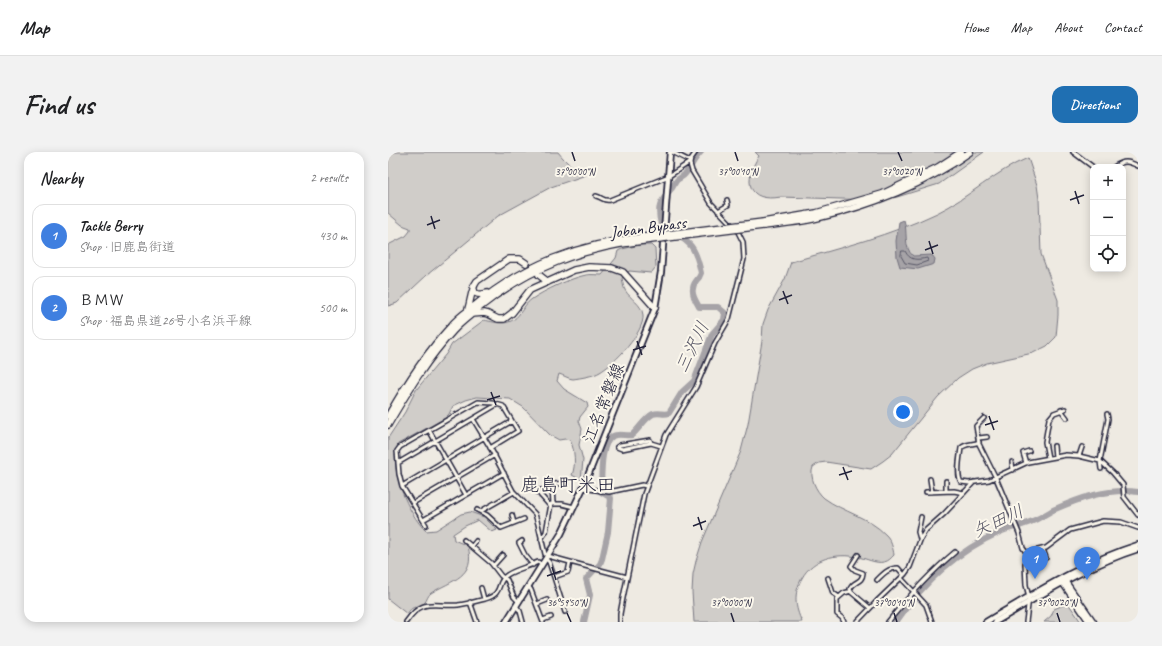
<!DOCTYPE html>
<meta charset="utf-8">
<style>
:root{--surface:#fff;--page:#f2f2f2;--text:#202124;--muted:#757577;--line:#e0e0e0;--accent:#1f6fb2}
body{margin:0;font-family:Caveat,"Klee One",sans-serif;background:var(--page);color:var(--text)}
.controls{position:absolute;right:12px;top:12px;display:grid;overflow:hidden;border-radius:8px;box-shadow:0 2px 10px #0003}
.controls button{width:36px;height:36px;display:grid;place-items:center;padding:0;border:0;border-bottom:1px solid var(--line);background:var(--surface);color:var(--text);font:20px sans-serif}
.you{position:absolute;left:515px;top:260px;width:14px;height:14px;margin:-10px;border:3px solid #fff;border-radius:50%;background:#1a73e8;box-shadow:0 0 0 6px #1a73e833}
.badge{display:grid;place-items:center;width:26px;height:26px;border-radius:50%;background:var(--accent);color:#fff;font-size:13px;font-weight:700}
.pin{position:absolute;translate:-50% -33px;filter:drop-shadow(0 1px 2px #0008)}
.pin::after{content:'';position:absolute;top:21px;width:14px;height:12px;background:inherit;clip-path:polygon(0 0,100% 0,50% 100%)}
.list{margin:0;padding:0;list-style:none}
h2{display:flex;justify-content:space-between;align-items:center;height:52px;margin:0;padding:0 16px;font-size:17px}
h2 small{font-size:13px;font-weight:400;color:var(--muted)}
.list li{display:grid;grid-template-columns:26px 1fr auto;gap:12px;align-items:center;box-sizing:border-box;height:64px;margin:0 8px 8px;padding:0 8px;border:1px solid var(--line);border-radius:12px}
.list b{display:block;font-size:15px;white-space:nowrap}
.list p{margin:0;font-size:13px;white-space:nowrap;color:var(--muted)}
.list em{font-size:13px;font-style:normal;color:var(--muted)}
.icon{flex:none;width:22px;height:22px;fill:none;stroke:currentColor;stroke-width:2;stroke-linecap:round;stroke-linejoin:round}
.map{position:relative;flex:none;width:750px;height:470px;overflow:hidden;border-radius:12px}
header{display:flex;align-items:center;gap:24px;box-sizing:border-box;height:56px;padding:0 20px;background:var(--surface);border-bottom:1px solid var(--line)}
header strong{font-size:19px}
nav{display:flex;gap:22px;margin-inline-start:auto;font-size:14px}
.intro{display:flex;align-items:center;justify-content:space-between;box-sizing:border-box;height:96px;padding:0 24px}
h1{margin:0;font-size:28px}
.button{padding:10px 18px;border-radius:12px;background:var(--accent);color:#fff;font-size:14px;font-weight:700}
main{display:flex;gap:24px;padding:0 24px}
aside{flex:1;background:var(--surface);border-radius:12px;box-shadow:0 2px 10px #0003}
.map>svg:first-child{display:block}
</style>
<header>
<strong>Map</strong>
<nav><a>Home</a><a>Map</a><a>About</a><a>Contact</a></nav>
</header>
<div class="intro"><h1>Find us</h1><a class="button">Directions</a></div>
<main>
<aside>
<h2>Nearby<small>2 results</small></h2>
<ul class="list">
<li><span class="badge" style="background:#3f7fe0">1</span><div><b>Tackle Berry</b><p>Shop · 旧鹿島街道</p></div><em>430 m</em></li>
<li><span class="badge" style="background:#3f7fe0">2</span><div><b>ＢＭＷ</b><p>Shop · 福島県道26号小名浜平線</p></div><em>500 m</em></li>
</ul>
</aside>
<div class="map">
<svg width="750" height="470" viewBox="0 0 750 470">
<rect width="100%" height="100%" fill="#eeeae2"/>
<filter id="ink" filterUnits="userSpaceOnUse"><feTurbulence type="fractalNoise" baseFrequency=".025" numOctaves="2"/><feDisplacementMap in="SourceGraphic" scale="8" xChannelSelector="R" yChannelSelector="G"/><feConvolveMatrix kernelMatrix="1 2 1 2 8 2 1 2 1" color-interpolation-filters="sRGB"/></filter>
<g filter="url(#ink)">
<path fill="#d0cdc9" stroke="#797882" d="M0,0H170C174,5 179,11 184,14C190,17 195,16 198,23L163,35L110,64L39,123L9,151L0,154V93L18,84L22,79V76L14,73L0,61Z
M367,0H596L551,32L509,45L483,48L393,45C359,51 355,28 371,4Z
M640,6L649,33L651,47L653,102L670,148V163L668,185L659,194L645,201L599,211L584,217L570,226L550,245L504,302L495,309L483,317L438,310L431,311L425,315C421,325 428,339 436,346C455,360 481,365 498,383C503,388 505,396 506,403C503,406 501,409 496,410C487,412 478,406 469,405C448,401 425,406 414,426C405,442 407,455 414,470H306L304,440L305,422L308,409L314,390L353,299L360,272L374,189L375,172L380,158L397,127L403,110C452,96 503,83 549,61C582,45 607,19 640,6Z
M252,93H263L267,97L268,115L263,121L241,119L234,126C235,130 235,135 237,138C242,147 254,152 255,163C257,180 226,212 212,220C206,224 192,226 185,227C181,227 175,223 171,222L169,229L176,237L199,251L200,255L192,265L191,269L194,277L191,293L195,308L193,328L184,323C188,313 187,298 182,288L177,287L171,288L162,283L135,255L122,247L89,245L78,248L65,254L61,262L57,266L10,292C0,316 20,362 38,379L48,378L73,362L82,360L96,365L109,378L104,380L90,368L77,374L65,382L66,388L80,394C88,425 64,428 43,441C39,444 39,450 34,453C26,456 24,454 19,462L0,447V286L17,260L28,238L58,202L64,192L96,168C110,171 122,175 132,161C136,156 138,151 144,147C157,138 183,126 198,123C203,122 209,123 214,123L228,106L230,99L234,97Z
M680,451L693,470H656L663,464L666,457Z"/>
<path fill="#a6a3a7" stroke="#716f7c" d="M516,68C520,79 515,95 525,104L544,103L547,107L546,112L530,117L512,115L509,105L508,89L511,70Z"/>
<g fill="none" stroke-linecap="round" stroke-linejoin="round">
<path stroke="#575666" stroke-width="1" d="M514,99H517C522,109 529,108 539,106L540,109L529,113L517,111L513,104Z"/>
<path stroke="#a6a3a7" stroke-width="6" d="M196,470L202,443L198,427L212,412L214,407L220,380L223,346L213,340C214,326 211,292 225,284C230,281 238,284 244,283C251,277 257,266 265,262C271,260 276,263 281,261L294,240L306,229L324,182L336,168L337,161L330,155H311L310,153C305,145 302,137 308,129C311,126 312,125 313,121C306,87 298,90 273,72C268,54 273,49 284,36C286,33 287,30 289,28C291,26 295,25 297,22C303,15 306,7 313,0
M508,470C534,432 569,399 612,380C624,375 638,373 649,367C655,364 660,361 665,358C692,346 720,336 750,340"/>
<defs>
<path id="street" d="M284,0L302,9
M308,0L303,7L302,12L304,19L323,51L345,74
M685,0L705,15
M726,15C736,8 740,9 750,14
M208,44C214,45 216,50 222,48L281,24L302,10
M330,59L340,53L339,48
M673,258L679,266
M596,266L588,274L591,292L608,326L631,381L635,396L640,403
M85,267L103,297L125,339L147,362L150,372L157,402L160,404L182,410L239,425
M41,278L78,343
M591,286L599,285
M591,290C585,293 578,291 573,296C572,304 568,323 573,330L581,331L601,328L640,310L678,303L691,304L712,309L725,321L735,333L736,345L750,363
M263,291L262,288L232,293L229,295L234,297L263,291L273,294
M666,294L667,305
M691,304L694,295
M660,306L657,290L661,267L666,261L677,257
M624,310L625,318
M10,311L110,252
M638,311L635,301L641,299
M713,317L712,309L720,267L719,262
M542,327L544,340
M558,329V339
M14,334L124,269
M195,336L221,340L254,333L258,334
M148,338L162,354
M538,340L566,339L576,341
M153,344V338
M25,351L107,303
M165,352L164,334L167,332L178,331
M89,358L99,363L113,376L136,367
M93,359L126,340
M124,363L126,371
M35,368L116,321
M38,373L14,334L11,322L9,299L12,295L90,250L105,251L115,254L130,279L102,296
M153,387L158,380L163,352H174L186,355
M532,387L530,380L533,365
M76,388L103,411L113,424L119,428L126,445L131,450
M134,389L131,391L137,403L145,413
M84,394L88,389
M655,397L658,406
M470,403L463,414L467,418L475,421C474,432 466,428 462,437L463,440L482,456
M158,407L161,410L166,425
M106,413L115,403
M440,426L445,441L451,445
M513,426L538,453L544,470
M489,428C495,422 500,416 510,416L516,423
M141,435L143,438L155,470
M93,436L96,447
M82,450L89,470
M149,452L159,448
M128,454L132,459L135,470
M177,460L166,425L180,420L182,410
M155,468L163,465
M18,470C35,445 45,455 70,453C79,452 89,449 97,447C117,441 107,431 119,423C128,417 140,415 150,410L154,413
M232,470V462L235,446L256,342L278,283L308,235L327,191L341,167L356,107L355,90L349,78
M456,470L454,466L449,462V447L456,441L463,439
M469,470L489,449L517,422L522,415L533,386L538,378L556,362L586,330
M500,470C521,444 542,421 567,400
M638,470L641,445L638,433L637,412L640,403L646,399L658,396L682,378L715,369L733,370L750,376"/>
<path id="secondary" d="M676,427L706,470
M673,429L701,470"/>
<path id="primary" d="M118,470L173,382L195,336L267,156L273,120L282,0
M598,470C647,441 696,410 750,393
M607,470C653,443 699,413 750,397"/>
<path id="highway" d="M375,70L428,61L494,42L550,15L573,0
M375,74C393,72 412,70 429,66C482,54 538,32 582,0
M151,123L160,130
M85,134L87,141C91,143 94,143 99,141
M80,157C83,148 83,137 89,129L121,107H132L138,111
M84,162L96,161L100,162L110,167H116L124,161L142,138L186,118L201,115L224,116L235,120L267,156
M0,264C18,232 38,201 63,174C69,166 78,160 86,154C136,112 191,92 255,85
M0,273C20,239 39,207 66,178C73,170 83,163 91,156C141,116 193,96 255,89"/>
</defs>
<use href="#street" stroke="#22223b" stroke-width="6"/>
<use href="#secondary" stroke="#22223b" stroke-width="7"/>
<use href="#primary" stroke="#22223b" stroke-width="8"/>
<use href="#highway" stroke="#22223b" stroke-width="8"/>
<use href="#street" stroke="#fbf7ec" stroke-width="3"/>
<use href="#secondary" stroke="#fbf7ec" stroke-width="4"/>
<use href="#primary" stroke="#fbf7ec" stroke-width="4.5"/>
<use href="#highway" stroke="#fbf7ec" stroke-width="5.5"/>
<defs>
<path id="highway-bridge" d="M255,85L375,70
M255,89L375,74"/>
</defs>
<use href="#highway-bridge" stroke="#22223b" stroke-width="8" stroke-linecap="butt"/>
<use href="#highway-bridge" stroke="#fbf7ec" stroke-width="5.5"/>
</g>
</g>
<path fill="none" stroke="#22223b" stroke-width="1.5" d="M184,0L187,9M347,0L350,9M510,0L514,9M687,39L691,52M682,48L696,43M43,64L47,77M39,73L52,68M541,89L545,102M537,98L550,93M395,139L400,152M391,148L404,143M249,189L254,203M245,198L258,194M103,240L108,253M99,248L112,244M601,264L606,278M597,273L610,269M455,315L460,328M451,323L464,319M310,365L314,378M305,374L318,369M164,415L168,428M159,424L173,419M179,461L183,470M343,461L346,470M506,461L509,470M669,461L672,470"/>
<g text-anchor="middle" stroke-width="4" stroke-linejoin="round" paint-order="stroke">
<g font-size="17" fill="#22223b" stroke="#fbf7ec">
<text transform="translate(260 75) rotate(-8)" y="6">Joban Bypass</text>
<text transform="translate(215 251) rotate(-68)" y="6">江名常磐線</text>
</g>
<g font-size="18" font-style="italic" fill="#575666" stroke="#fbf7ec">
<text transform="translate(304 195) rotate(-64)" y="6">三沢川</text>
<text transform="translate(610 369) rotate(-25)" y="6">矢田川</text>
</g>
<g font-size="19" fill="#22223b" stroke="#fbf7ec">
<text x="180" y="339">鹿島町米田</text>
</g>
</g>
<g font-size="10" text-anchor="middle" fill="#22223b" stroke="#fbf7ec" stroke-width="4" stroke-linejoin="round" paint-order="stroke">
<text x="187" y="23">37°00'00"N</text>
<text x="350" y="23">37°00'10"N</text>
<text x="514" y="23">37°00'20"N</text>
<text x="179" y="454">36°59'50"N</text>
<text x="343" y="454">37°00'00"N</text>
<text x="506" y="454">37°00'10"N</text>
<text x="669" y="454">37°00'20"N</text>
</g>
</svg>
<div class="controls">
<button>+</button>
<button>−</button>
<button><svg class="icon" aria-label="locate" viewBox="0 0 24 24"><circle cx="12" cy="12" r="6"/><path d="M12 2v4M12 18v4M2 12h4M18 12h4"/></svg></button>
</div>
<div class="you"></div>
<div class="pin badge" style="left:647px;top:427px;background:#3f7fe0">1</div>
<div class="pin badge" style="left:699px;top:428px;background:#3f7fe0">2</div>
</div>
</main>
